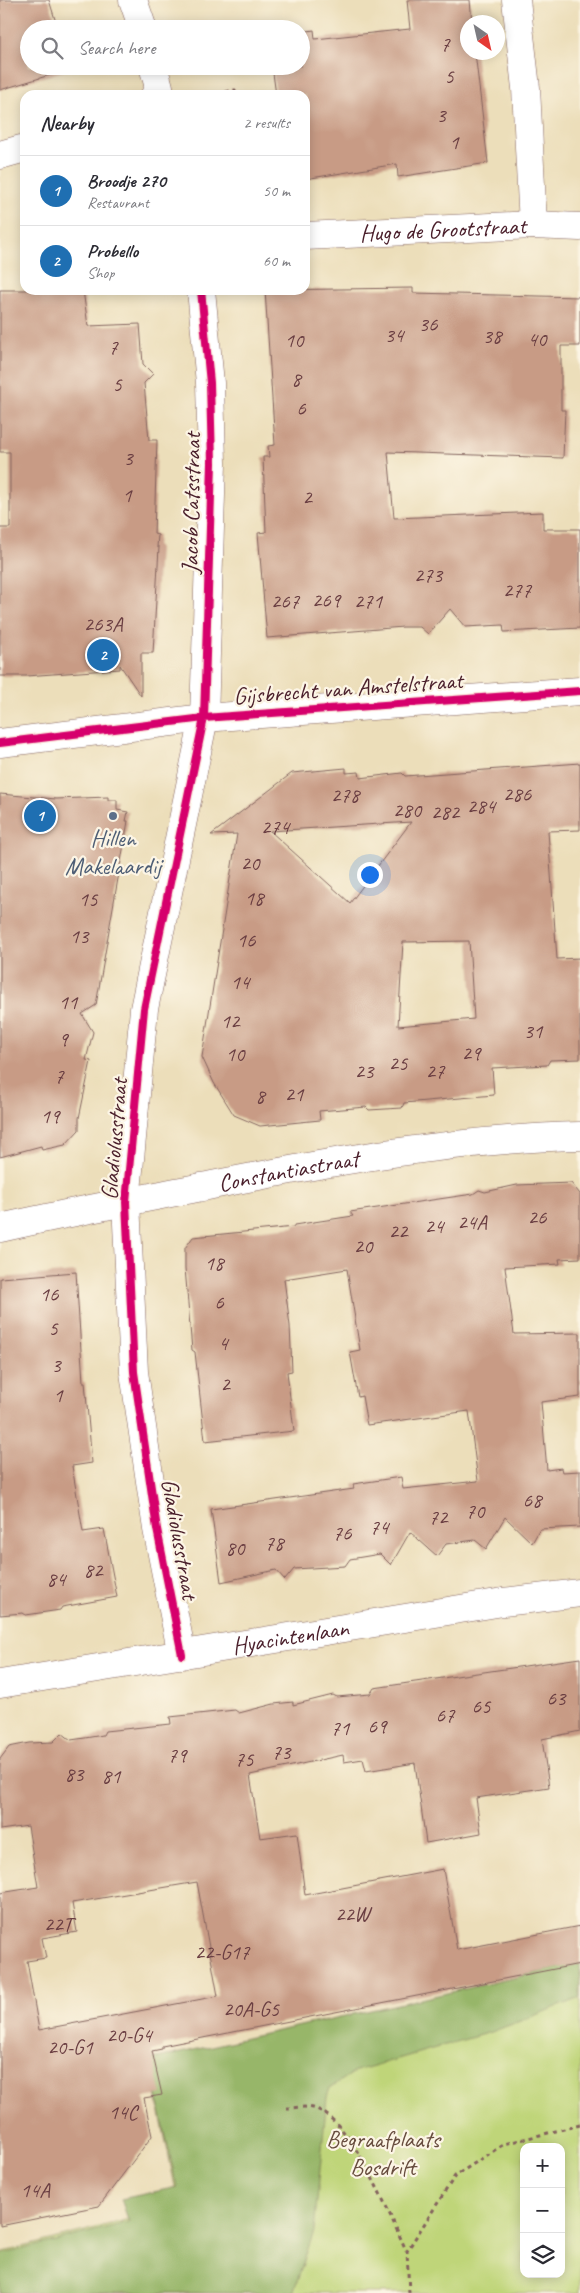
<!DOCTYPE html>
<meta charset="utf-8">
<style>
:root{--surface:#fff;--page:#f7f7f7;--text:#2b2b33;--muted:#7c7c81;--line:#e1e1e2;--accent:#1f6fb2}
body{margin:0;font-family:Caveat,sans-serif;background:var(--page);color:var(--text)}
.controls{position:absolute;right:15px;bottom:15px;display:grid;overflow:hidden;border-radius:10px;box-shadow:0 2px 12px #0003}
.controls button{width:45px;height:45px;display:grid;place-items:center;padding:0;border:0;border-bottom:1px solid var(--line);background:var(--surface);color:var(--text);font:25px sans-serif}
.compass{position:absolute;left:460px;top:15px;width:45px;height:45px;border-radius:50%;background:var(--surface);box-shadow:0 2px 12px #0003;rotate:146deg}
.you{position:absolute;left:369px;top:874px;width:18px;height:18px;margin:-12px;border:4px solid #fff;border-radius:50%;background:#1a73e8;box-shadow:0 0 0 8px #1a73e833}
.badge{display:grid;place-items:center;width:32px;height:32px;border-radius:50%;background:var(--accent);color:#fff;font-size:16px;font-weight:700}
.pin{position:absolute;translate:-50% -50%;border:2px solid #fff;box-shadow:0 1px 5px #0006}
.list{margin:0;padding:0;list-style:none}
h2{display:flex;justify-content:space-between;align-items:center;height:65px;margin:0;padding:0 20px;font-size:21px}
h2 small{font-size:16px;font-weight:400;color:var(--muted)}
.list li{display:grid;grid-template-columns:32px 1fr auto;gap:15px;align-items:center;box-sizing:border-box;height:70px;padding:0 20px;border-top:1px solid var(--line)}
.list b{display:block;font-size:19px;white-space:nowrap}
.list p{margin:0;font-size:16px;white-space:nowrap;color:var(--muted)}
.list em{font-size:16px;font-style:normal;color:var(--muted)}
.icon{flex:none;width:28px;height:28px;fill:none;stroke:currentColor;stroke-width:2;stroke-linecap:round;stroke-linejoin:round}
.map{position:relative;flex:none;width:580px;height:2293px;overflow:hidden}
.search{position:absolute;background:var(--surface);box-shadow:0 2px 12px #0003;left:20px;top:20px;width:290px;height:55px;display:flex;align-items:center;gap:12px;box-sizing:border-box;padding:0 18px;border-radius:28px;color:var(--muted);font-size:19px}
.panel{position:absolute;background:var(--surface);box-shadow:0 2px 12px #0003;left:20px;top:90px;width:290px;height:205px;border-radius:15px}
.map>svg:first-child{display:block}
</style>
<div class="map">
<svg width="580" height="2293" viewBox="0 0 580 2293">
<rect width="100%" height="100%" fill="#fcf5e5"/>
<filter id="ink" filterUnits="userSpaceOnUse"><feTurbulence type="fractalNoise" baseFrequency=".02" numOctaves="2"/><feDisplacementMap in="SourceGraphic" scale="10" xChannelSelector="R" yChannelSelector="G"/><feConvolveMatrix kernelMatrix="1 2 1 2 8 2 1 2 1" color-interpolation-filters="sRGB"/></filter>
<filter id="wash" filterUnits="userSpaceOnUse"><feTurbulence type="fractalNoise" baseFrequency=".0096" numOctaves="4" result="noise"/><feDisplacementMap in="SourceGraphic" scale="20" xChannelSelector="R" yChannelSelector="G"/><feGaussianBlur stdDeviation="1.12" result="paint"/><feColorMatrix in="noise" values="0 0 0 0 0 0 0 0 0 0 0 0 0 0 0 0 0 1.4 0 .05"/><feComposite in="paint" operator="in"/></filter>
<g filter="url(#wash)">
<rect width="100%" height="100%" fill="#ecdeba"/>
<path fill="#bfd579" stroke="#847a52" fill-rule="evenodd" d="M580,1969V2293H0V2253L179,2206L149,2060ZM524,2147H561V2274H524Z"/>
<path fill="#97b669" stroke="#706a4a" d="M580,1963V1998L494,2031L356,2071L330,2088L327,2097L314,2231L293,2293H0V2255L129,2222L121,2199L177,2187L149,2060Z"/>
<g id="blocks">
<path fill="#c89b85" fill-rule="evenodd" d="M0,0H49L58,29H29V66H69L70,69L0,90Z
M407,0H470L472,22H468V52H475L488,163L398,177L397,164L305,179V95H276L272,66H301V32L314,30L315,39L410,29Z
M413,288V293L580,297V346H561V410H565L563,458L388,452L394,518L543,512V529H580V628L504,632L503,625L465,627L450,609L428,634L420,627H403L267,638L258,533L266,532L263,457H269L268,446L275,445L265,290Z
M0,290H83L88,326L140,324L143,364L153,374L144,383L149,440H157L154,534L158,535L157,547H159L153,653H141V696L120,665V669L26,676H0V528H10V452H0Z
M580,763V830L548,831L557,959L580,958V1059L550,1060L547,1065L492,1068L494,1095L404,1103L402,1108L369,1110L366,1107L319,1111L320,1120L260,1126L234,1115L214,1083L202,1057L237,834L211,835L292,773L346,768V773L359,772L360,778L402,773L405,776ZM411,822L350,903L270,831ZM469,941L474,1019L398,1026L403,942Z
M0,794L56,799L108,797V800H117V810L128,812L126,821H128L96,1005L82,1014L93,1032L86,1060L91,1061L79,1118V1130L65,1145L42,1150L41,1146L0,1157Z
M571,1183L580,1194V1258L559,1259L560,1264L505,1267L514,1334L580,1333V1397L541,1402L547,1470L561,1468L562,1472L580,1471V1527L540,1529L532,1543L505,1517L486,1549L475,1540L446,1544L437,1556L410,1532L391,1565L380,1554L350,1559L345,1566L294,1569L285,1580L276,1570L221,1582L211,1509L354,1489L353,1484L401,1477L403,1489L478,1481L469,1411L367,1425L362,1396L358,1397L350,1352L360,1350L347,1269L284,1279L290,1326L292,1371L287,1372L294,1431L205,1441L195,1352L192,1350L185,1268V1248L193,1237L294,1227V1225L353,1216L350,1212L473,1194L479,1190L485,1192L517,1185Z
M76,1272L83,1382H85L92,1463L72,1466L83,1532L104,1529L117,1597L62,1607L60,1610L26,1615L23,1613L0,1615V1278Z
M580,1658V1731L542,1739L549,1787L476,1798L481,1833L426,1843L415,1763L366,1771L363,1759L344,1762L343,1755L250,1775L260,1838L297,1833L305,1895L443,1869L457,1950L580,1926V1964L162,2046V2049L152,2051L162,2095L144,2098L152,2136L99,2206L0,2226V1893L38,1887L28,1826L0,1830V1759L9,1747L29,1743L53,1742L62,1733L71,1740L85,1738L103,1735L105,1731L171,1724L170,1717L235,1710L239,1713L274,1704L293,1702V1705L333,1695L337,1697L370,1694L374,1688ZM197,1882L218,1996L39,2030L27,1961L46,1958L42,1938L77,1932L72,1903Z"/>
</g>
</g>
<g filter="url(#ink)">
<use href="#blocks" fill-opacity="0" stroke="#83625d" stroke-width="1"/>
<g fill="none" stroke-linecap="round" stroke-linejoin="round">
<defs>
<g id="minor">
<path d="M133,0L143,29"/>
<path d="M516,0L526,88L533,225"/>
<path d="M153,66L159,87L155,95"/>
<path d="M0,155L25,148"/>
<path id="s1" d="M305,236L533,225L580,227"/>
<path id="s2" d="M0,1228C70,1212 141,1199 212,1185C333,1161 456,1139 580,1136"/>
<path d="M182,1655L157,1529L134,1372L126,1202L144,1009L204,718L212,463L210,383L201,290"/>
<path id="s3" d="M0,1684L503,1602L580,1593"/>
</g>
<path id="tertiary" d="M0,743L204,718L580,691"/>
</defs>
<use href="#minor" stroke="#83625d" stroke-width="29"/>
<use href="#tertiary" stroke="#83625d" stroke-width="29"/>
<path stroke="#83625d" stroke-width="3" stroke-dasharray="4 4" stroke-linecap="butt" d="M210,95L235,90L236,95
M286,2108C294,2108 305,2106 313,2108C351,2117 390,2216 406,2250
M409,2293L407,2251L455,2176L504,2144L580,2125"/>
<use href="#minor" stroke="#fff" stroke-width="28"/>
<use href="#tertiary" stroke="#fff" stroke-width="28"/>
<defs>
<path id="cycleway" d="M0,743L204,718L580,691
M182,1655L157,1529L134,1372L126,1202L144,1009L204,718L212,463L210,383L201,290"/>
</defs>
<use href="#cycleway" stroke="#fcf5e5" stroke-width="11"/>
<use href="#cycleway" stroke="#d6006c" stroke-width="8"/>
</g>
</g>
<circle fill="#5c6f8a" stroke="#fcf5e5" stroke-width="2" cx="113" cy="816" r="5"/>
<g text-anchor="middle" stroke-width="4.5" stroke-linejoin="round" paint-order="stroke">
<g font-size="21" fill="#6a3e42">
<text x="445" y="51">7</text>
<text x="449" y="83">5</text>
<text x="441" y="122">3</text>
<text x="454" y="149">1</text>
<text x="428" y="331">36</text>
<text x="394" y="342">34</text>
<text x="492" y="343">38</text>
<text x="537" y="346">40</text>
<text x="294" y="347">10</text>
<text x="113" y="354">7</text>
<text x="296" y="386">8</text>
<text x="117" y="391">5</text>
<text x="301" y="415">6</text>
<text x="128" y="465">3</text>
<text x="127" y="502">1</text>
<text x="307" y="504">2</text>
<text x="428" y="582">273</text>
<text x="517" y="597">277</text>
<text x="326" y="607">269</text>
<text x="285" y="608">267</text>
<text x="368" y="608">271</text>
<text x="103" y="631">263A</text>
<text x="517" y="801">286</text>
<text x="345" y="802">278</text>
<text x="481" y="813">284</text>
<text x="407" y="817">280</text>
<text x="445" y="819">282</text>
<text x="275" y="834">274</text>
<text x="250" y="870">20</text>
<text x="254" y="905">18</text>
<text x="88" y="906">15</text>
<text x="79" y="943">13</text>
<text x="246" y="947">16</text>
<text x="240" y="989">14</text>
<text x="68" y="1009">11</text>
<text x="230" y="1028">12</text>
<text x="533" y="1038">31</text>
<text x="63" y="1046">9</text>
<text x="471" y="1060">29</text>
<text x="235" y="1061">10</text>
<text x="398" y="1070">25</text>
<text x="364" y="1078">23</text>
<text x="435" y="1078">27</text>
<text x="59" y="1083">7</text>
<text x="294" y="1101">21</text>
<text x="260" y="1103">8</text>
<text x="50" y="1123">19</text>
<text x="537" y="1224">26</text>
<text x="472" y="1229">24A</text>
<text x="434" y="1233">24</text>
<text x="398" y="1238">22</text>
<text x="363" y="1253">20</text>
<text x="214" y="1270">18</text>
<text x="49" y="1301">16</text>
<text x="219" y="1309">6</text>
<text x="53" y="1335">5</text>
<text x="223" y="1350">4</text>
<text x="56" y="1372">3</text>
<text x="225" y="1391">2</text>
<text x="58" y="1402">1</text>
<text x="532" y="1507">68</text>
<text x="475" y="1518">70</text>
<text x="438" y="1524">72</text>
<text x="379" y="1534">74</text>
<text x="342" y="1540">76</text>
<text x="274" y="1550">78</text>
<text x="235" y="1555">80</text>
<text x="93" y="1577">82</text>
<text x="56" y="1586">84</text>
<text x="556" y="1705">63</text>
<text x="481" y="1713">65</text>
<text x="445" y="1722">67</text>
<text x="377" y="1733">69</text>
<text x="340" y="1735">71</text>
<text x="281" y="1759">73</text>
<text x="177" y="1762">79</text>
<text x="244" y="1766">75</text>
<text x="74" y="1781">83</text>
<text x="111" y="1783">81</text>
<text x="352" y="1921">22W</text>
<text x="58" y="1931">22T</text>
<text x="222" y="1959">22-G17</text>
<text x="251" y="2016">20A-G5</text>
<text x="129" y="2042">20-G4</text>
<text x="70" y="2054">20-G1</text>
<text x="123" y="2119">14C</text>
<text x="35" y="2197">14A</text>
</g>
<g font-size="24" fill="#4a1f2b" stroke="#fcf5e5">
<text dy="8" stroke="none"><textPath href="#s1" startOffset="138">Hugo de Grootstraat</textPath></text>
<text transform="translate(191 503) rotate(-89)" y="8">Jacob Catsstraat</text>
<text transform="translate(348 688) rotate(-4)" y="8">Gijsbrecht van Amstelstraat</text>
<text transform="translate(114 1139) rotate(-85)" y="8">Gladiolusstraat</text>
<text dy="8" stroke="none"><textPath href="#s2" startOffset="294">Constantiastraat</textPath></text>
<text transform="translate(180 1539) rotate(80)" y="8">Gladiolusstraat</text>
<text dy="8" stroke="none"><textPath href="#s3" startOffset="294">Hyacintenlaan</textPath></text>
</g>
<g font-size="24" fill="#4e5e75" stroke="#fcf5e5">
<text x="113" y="846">Hillen<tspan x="113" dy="28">Makelaardij</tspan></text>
</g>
<g font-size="24" fill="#674c3e" stroke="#fcf5e5">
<text x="383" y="2147">Begraafplaats<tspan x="383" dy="28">Bosdrift</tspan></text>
</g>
</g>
</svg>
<div class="controls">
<button>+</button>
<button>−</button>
<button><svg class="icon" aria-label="layers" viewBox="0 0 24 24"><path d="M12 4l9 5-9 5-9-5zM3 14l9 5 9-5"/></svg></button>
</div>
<svg class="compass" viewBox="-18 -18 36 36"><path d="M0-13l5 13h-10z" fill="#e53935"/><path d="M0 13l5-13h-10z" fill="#7c7c81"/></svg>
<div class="you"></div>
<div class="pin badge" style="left:40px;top:816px">1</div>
<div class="pin badge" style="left:103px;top:655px">2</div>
<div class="search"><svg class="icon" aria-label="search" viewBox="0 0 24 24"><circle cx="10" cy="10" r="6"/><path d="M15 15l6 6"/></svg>Search here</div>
<section class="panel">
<h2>Nearby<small>2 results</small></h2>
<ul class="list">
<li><span class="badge">1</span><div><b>Broodje 270</b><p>Restaurant</p></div><em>50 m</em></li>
<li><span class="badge">2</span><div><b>Probello</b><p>Shop</p></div><em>60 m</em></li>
</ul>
</section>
</div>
